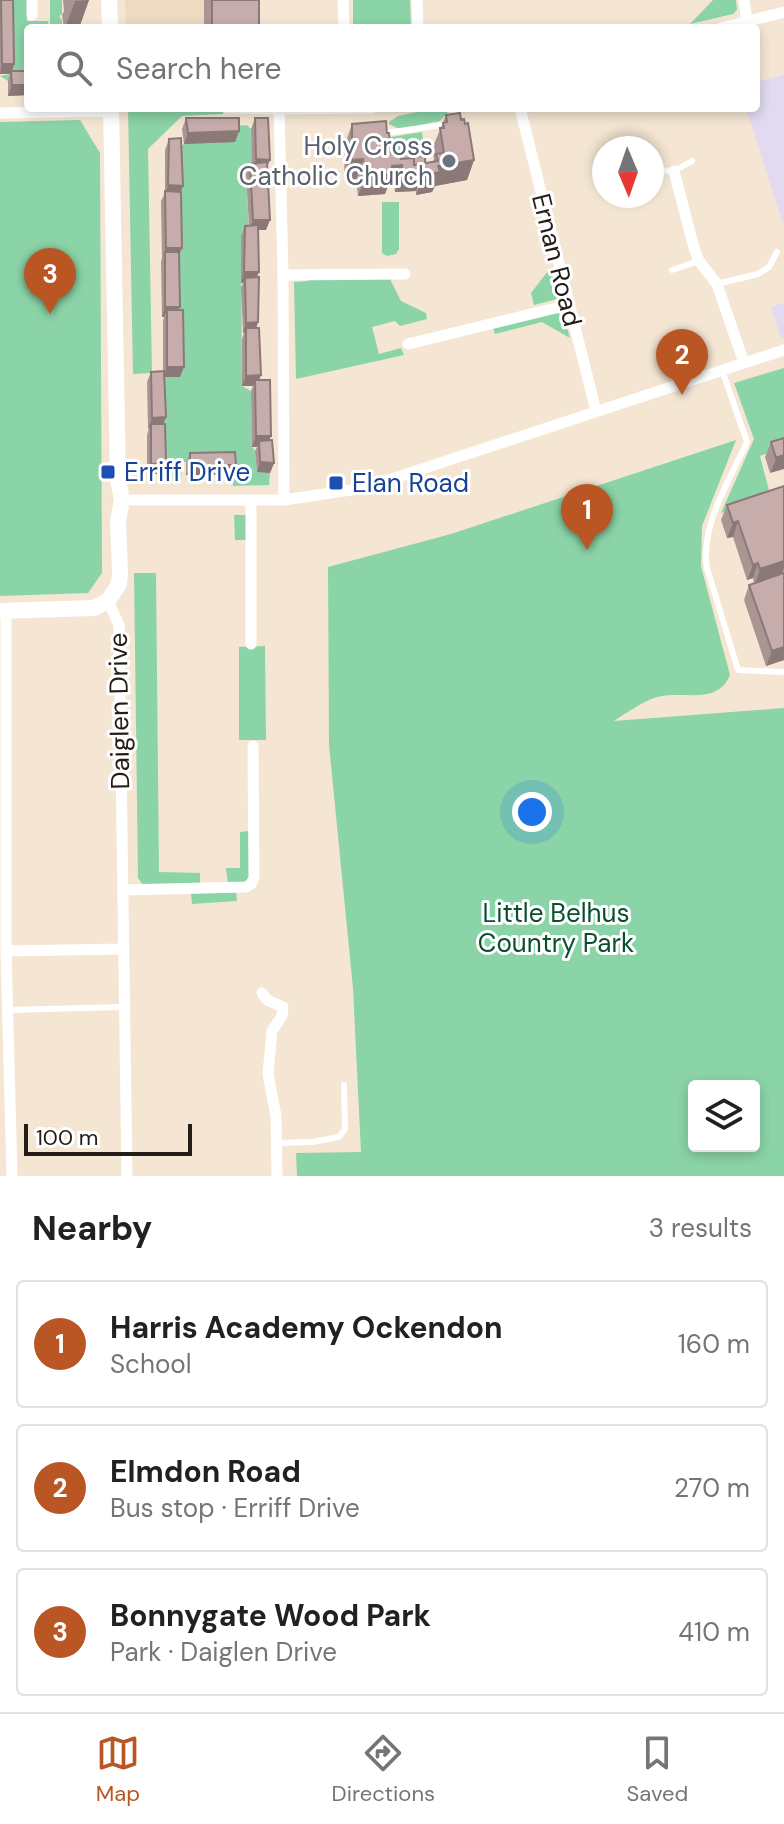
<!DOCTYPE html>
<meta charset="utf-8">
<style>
:root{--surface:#fff;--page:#f2f2f2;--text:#202124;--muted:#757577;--line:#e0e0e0;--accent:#ba5623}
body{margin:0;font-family:"DM Sans",sans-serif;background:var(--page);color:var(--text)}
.controls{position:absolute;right:24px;bottom:24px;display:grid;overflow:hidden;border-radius:8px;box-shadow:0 4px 12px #0003}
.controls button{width:72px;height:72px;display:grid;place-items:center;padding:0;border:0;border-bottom:2px solid var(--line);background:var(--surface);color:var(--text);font:40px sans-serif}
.compass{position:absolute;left:592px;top:136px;width:72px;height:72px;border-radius:50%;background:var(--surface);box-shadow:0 4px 12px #0003;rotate:178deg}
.scale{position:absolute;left:24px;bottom:20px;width:168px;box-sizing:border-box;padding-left:8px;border:4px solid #221d16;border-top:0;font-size:22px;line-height:28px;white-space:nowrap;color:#221d16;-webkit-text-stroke:6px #fff;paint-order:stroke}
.you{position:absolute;left:532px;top:812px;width:28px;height:28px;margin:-20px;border:6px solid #fff;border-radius:50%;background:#1a73e8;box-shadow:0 0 0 12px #1a73e833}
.badge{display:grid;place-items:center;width:52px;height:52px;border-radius:50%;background:var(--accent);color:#fff;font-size:26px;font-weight:700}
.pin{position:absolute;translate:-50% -66px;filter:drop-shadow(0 2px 4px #0008)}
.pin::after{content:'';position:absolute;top:42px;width:28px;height:24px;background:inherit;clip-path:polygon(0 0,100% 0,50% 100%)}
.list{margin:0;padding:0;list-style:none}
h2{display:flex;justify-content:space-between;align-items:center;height:104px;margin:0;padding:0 32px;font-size:34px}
h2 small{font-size:26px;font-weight:400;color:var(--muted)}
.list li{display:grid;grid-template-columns:52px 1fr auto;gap:24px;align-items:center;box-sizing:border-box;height:128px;margin:0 16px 16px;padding:0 16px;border:2px solid var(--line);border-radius:8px}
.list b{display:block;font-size:30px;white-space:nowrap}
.list p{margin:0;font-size:26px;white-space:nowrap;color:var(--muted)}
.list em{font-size:26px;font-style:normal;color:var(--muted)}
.icon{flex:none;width:44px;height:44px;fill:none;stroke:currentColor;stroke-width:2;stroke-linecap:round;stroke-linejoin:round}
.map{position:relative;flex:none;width:784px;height:1176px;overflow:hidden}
.search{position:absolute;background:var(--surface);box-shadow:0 4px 12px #0003;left:24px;right:24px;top:24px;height:88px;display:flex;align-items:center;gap:20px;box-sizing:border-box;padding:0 28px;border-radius:8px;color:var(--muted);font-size:30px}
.sheet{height:536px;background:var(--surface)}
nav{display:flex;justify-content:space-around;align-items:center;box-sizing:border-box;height:112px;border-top:2px solid var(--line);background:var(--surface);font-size:22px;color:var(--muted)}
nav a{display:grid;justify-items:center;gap:4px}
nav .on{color:var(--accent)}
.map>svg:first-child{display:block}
</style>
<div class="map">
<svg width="784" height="1176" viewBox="0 0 784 1176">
<rect width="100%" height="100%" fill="#f4e6d3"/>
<path fill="#ecdac1" d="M125,0H255V28H126Z"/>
<path fill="#e1daf0" d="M784,75V227L746,108H756V82Z
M784,303V337L781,338L771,307Z"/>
<path fill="#8bd4a7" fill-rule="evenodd" d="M9,0H27V21H48L49,28H28V82L8,81L0,76L11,74Z
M50,0H62V15H60V18L62,20V28H50Z
M353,0H410L411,28H353Z
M713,0H736L737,10L733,14L690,24Z
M128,108H223V114L182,116L148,149L152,373L133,374Z
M436,108L451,109L440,121L399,129L389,124V122L398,116Z
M80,120L100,153L102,573L88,593L0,596V122Z
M247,125L251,129L253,169L246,175L249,230L241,237L242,386L251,391L252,446L255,451L257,472L270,473L269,485L233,486L232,463L182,462L181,479L162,480L163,377H180L178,148L184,144L235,126Z
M422,132L428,173L394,161L391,137Z
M382,202H399V249L396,254L387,256L382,253Z
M551,267L558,295L557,299L534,305L531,293Z
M312,277H389L401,301L426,313L427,319L400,326L395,321L372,327L379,354L401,348L404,355L296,379L294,282L308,281Z
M561,308L570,338L542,322L495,334L492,326Z
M784,368V451L782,448L760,456L771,498L721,513L754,439L734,383Z
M736,440L702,526L701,566L730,675C717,707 680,689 654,698C641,703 626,713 614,721L784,708V1176H297L296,1153L361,1152L353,988L329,745L328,567L451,534ZM694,1086H754V1146H694Z
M234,515H246V540H235Z
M134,573H156L159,872L200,873V885H143L138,878Z
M265,646L266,740H239V647Z
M249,831V877L245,883L228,884L226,868H240V832Z
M236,892L237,901L192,904L191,893Z"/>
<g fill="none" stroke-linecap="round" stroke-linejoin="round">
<path stroke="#fff" stroke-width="6" d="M385,128L386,133L442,125L452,122L456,115L455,108
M656,170L674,171L692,161
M672,270L699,261
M717,284L758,274L769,267L777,252
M722,370L747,442C730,480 700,525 707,568L738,670L784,672
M8,1010L124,1007
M276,1143L312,1142L339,1137L345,1129L344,1085"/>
<path stroke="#fff" stroke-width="11" d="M32,0V15
M343,0L344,28
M417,0L418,28
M744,0L747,22
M721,28L784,12
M227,108L279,109L283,275L284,500
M520,108L596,411
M279,109L372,108
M0,113L111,111
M674,171L694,248L699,261L717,284L744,363
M283,275L405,274
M408,344L568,305
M122,500H284L364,488L784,350
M251,500V644
M108,601L119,625L127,1176
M6,611V951L12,1176
M123,890L246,887L251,884L254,878L253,746
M6,951L123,949
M262,993L267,1000L283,1007L282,1016L272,1031L268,1074L276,1116L277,1176"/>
<path stroke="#fff" stroke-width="16" d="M109,0L110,28
M0,611L94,608L108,601L119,584L120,573L118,521L122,500L118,480L111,108"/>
</g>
<path fill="#aa9593" d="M0,0H13L14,64L12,71H28V95L8,96V81L10,74H0Z
M63,0H89L79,28H64L62,15L64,11Z
M204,0H259V28H204Z
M446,115L461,120L474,160L467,180L435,186L432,192L416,195V191L395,192L394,185L388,186L385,194L358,196L356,179L344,180L345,144L352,124L387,133L391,152L412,157L425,163L433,162L434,159L432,149Z
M186,118L239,131L235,142L184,144L182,129Z
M255,118L267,166L266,230H258L259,272L257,277L256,328L261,375L259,380L271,436L269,440L274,463L270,473L257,472L255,451L257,447H252L251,391L253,386H242V339L244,333H243L241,288L243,283H241V236L245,226H249L246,174L250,164H252L251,129Z
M169,139L180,192L179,310L180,377H164L163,424L166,463L162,474H147V435L149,428L148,429L147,382L151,372L163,371V321L164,317H162L161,262L162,258L161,201L165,193V150Z
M784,438L770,473L765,457L771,442Z
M190,453L232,475H186V463Z
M784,486V660L766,666L744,600L749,585L754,583L753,578L747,580L733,537L727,538L721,520L727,505Z"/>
<path fill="#8b7978" d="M89,0L79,28H65L75,1Z
M2,64H14L11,74H0Z
M12,85H28V95L8,96Z
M239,131L235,142L184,144L188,133Z
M256,159L270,160L266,170L253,169Z
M363,159L356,179L344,180L352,160Z
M474,160L467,180L435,186L432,192L416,195L424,175L438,166Z
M402,165L394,185L388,186L385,194L358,196L366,176L392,166Z
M423,171L416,191L395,192L402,172Z
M168,185L183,186L179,196H165Z
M253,220H270L266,230H249Z
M166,248H182L178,258L165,252L162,258Z
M244,272H259L255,282L245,278L243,283H241Z
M165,307H180L176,317L167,310L164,317H162Z
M258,322L255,333L246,328L244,333H243L246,323Z
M167,367H184L180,377H163Z
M261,375L257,385L255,380L253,386H242L246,376Z
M166,417L162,428L151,424L149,428L148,429L152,418Z
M256,436H271L267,446L259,441L257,447H252Z
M784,455V469L770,473L776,458Z
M260,462L274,463L270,473L257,472Z
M166,463L162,474H147L151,464Z
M190,465H236L232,475H186Z
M738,521L733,537L727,538L733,523Z
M784,561V568L781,575L755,584L760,569Z
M758,563L753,578L747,580L753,565Z
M784,647V660L766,666L772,651Z"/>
<path fill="#c6adab" stroke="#8b7978" stroke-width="2" d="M1,0H13L14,64H2Z
M212,0H259V28H212Z
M11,71H28V85H12Z
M460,113L461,120L464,119L465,124L468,123L474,160L438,166L440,172L424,175L423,171L402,172V165L392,166V174L366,176L363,159L352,160V124L386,121L387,133H389L391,152L400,151L401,159L414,158V165L438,161L436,154L444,153L440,128H444L443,123L447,122L446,115Z
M186,118H239V131L188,133Z
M255,118H268L270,160L256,159Z
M181,138L183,186L168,185L169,139Z
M411,150L412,157L425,156V163L414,165V158L401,159L400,151H398Z
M267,162L270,220H253L250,164Z
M165,191L181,192L182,248H166Z
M258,225L259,272H244L245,226Z
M165,252H179L180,307H165Z
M259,277L258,322L246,323L245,278Z
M167,310H183L184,367H167Z
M246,328H259L261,375L246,376Z
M164,371L166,417L152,418L151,372Z
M255,380H270L271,436H256Z
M151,424H165L166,463L151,464Z
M784,438V455L776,458L771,442Z
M272,440L274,463L260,462L259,441Z
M235,452L236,465H190V453Z
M784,486V561L760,569L758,563L753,565L738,521L733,523L727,505Z
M784,573V647L772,651L749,585Z"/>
<circle fill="#6b7280" stroke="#fff" stroke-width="3" cx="449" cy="161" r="8"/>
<g fill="#1a4fb4" stroke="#fff" stroke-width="3">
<rect x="100" y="464" width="16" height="16" rx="4"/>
<rect x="328" y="475" width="16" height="16" rx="4"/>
</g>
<g text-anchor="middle" stroke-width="6" stroke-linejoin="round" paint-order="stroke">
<g font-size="26" fill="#5b616d" stroke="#fff" text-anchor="end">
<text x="433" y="155">Holy Cross<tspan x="433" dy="30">Catholic Church</tspan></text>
</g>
<g font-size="26" fill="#221d16" stroke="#fff">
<text transform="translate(557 260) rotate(76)" y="9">Ernan Road</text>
<text transform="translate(119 711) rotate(-91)" y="9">Daiglen Drive</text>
</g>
<g font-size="26" fill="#164399" stroke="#fff" text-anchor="start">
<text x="124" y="481">Erriff Drive</text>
<text x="352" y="492">Elan Road</text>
</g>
<g font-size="26" fill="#094f2e" stroke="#fff">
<text x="556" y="922">Little Belhus<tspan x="556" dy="30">Country Park</tspan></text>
</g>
</g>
</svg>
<div class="controls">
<button><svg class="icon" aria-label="layers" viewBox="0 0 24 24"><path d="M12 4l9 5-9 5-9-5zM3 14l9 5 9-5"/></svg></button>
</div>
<svg class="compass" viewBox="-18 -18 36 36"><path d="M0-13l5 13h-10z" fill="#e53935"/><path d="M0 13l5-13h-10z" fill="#757577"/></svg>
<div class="scale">100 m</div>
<div class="you"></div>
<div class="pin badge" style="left:587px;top:550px">1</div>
<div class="pin badge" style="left:682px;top:395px">2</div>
<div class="pin badge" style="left:50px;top:314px">3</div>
<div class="search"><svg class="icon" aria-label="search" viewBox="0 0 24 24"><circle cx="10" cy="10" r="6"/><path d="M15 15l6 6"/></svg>Search here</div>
</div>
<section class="sheet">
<h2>Nearby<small>3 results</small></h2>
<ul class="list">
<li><span class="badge">1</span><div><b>Harris Academy Ockendon</b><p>School</p></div><em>160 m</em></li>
<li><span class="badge">2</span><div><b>Elmdon Road</b><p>Bus stop · Erriff Drive</p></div><em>270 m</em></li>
<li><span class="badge">3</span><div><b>Bonnygate Wood Park</b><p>Park · Daiglen Drive</p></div><em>410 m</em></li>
</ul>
</section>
<nav>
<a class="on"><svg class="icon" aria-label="map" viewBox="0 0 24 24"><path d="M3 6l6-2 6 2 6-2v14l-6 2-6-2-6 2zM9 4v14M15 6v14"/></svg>Map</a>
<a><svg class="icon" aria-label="directions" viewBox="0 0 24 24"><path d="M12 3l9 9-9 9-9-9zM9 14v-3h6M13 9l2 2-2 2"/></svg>Directions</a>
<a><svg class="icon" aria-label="saved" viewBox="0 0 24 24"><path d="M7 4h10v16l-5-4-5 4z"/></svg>Saved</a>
</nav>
